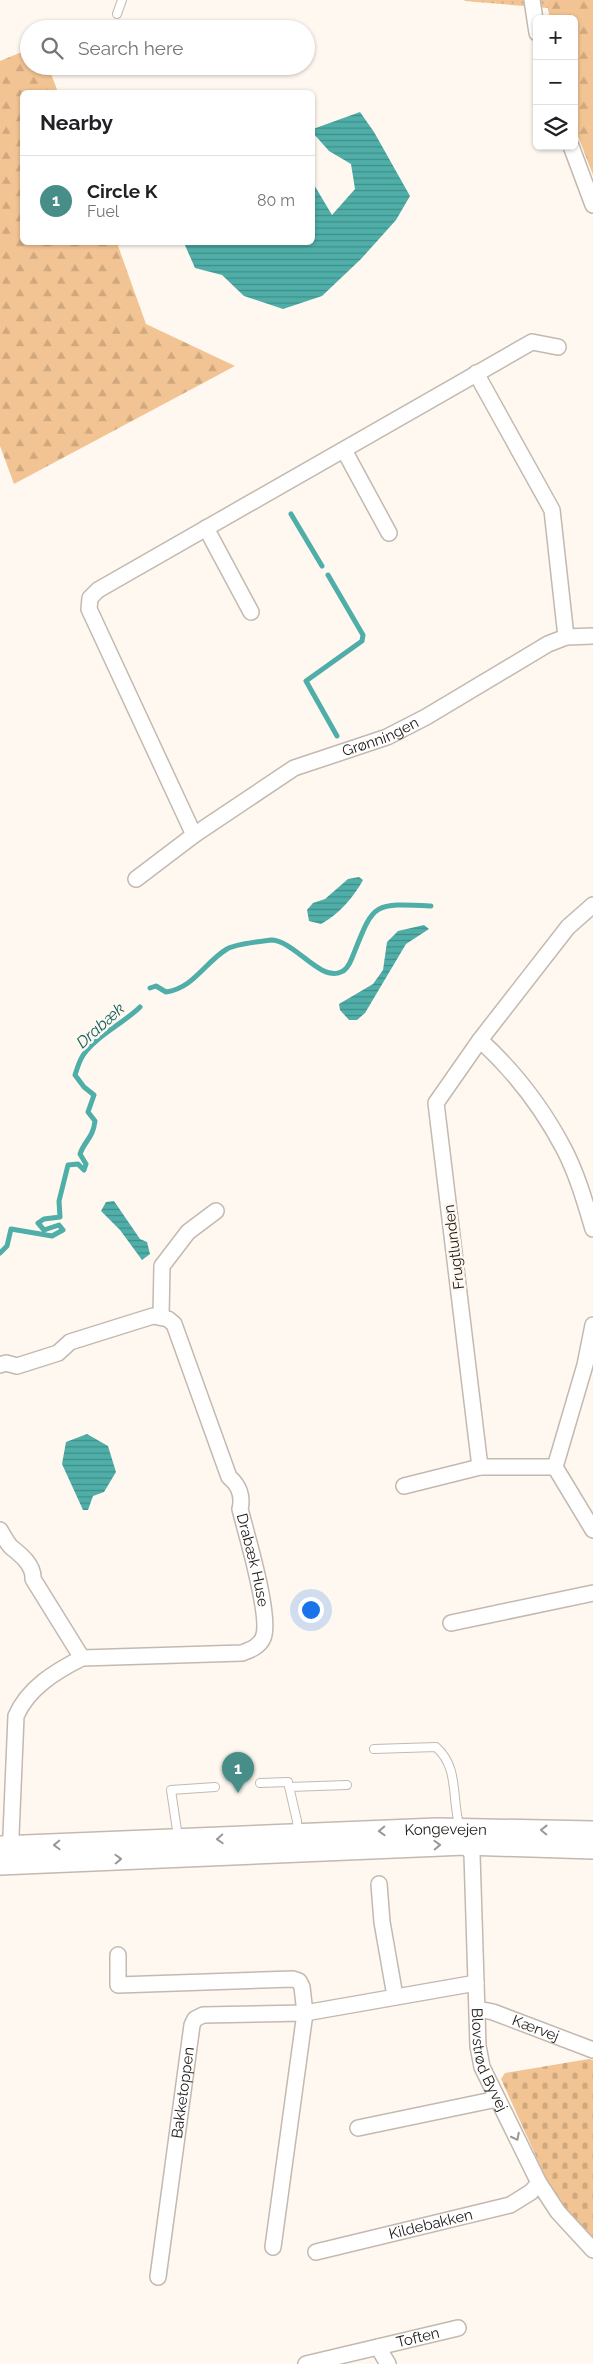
<!DOCTYPE html>
<meta charset="utf-8">
<style>
:root{--surface:#fff;--page:#f2f2f2;--text:#202124;--muted:#757577;--line:#e0e0e0;--accent:#478e89}
body{margin:0;font-family:Raleway,sans-serif;background:var(--page);color:var(--text)}
.controls{position:absolute;right:15px;top:15px;display:grid;overflow:hidden;border-radius:8px;box-shadow:0 1px 4px #0004}
.controls button{width:45px;height:45px;display:grid;place-items:center;padding:0;border:0;border-bottom:1px solid var(--line);background:var(--surface);color:var(--text);font:25px sans-serif}
.you{position:absolute;left:310px;top:1609px;width:18px;height:18px;margin:-12px;border:4px solid #fff;border-radius:50%;background:#1a73e8;box-shadow:0 0 0 8px #1a73e833}
.badge{display:grid;place-items:center;width:32px;height:32px;border-radius:50%;background:var(--accent);color:#fff;font-size:16px;font-weight:700}
.pin{position:absolute;translate:-50% -41px;filter:drop-shadow(0 1px 2px #0008)}
.pin::after{content:'';position:absolute;top:26px;width:18px;height:15px;background:inherit;clip-path:polygon(0 0,100% 0,50% 100%)}
.list{margin:0;padding:0;list-style:none}
h2{display:flex;justify-content:space-between;align-items:center;height:65px;margin:0;padding:0 20px;font-size:21px}
h2 small{font-size:16px;font-weight:400;color:var(--muted)}
.list li{display:grid;grid-template-columns:32px 1fr auto;gap:15px;align-items:center;box-sizing:border-box;height:90px;padding:0 20px;border-top:1px solid var(--line)}
.list b{display:block;font-size:19px;white-space:nowrap}
.list p{margin:0;font-size:16px;white-space:nowrap;color:var(--muted)}
.list em{font-size:16px;font-style:normal;color:var(--muted)}
.icon{flex:none;width:28px;height:28px;fill:none;stroke:currentColor;stroke-width:2;stroke-linecap:round;stroke-linejoin:round}
.map{position:relative;flex:none;width:593px;height:2364px;overflow:hidden}
.search{position:absolute;background:var(--surface);box-shadow:0 1px 4px #0004;left:20px;top:20px;width:295px;height:55px;display:flex;align-items:center;gap:12px;box-sizing:border-box;padding:0 18px;border-radius:28px;color:var(--muted);font-size:19px}
.panel{position:absolute;background:var(--surface);box-shadow:0 1px 4px #0004;left:20px;top:90px;width:295px;height:155px;border-radius:8px}
.map>svg:first-child{display:block}
</style>
<div class="map">
<svg width="593" height="2364" viewBox="0 0 593 2364">
<defs>
<pattern id="forest-firs" width="22" height="20" patternUnits="userSpaceOnUse" patternTransform="scale(1.25)"><rect width="22" height="20" fill="#f3c493"/><path d="M5 1l3.5 6h-7zM16 11l3.5 6h-7z" fill="#d0a87e"/></pattern>
<pattern id="cemetery-stones" width="16" height="16" patternUnits="userSpaceOnUse" patternTransform="scale(1.25)"><rect width="16" height="16" fill="#f3c493"/><path d="M2 7V4a2 2 0 0 1 4 0v3zM10 15v-3a2 2 0 0 1 4 0v3z" fill="#d0a87e"/></pattern>
<pattern id="park-dots" width="8" height="8" patternUnits="userSpaceOnUse" patternTransform="scale(1.25)"><rect width="8" height="8" fill="#f3c493"/><path d="M2 2h.1M6 6h.1" fill="none" stroke="#d0a87e" stroke-width="1.8" stroke-linecap="round"/></pattern>
<pattern id="water-rules" width="6" height="5" patternUnits="userSpaceOnUse" patternTransform="scale(1.25)"><rect width="6" height="5" fill="#4faea8"/><path d="M0 2.5h6" fill="none" stroke="#418d88"/></pattern>
</defs>
<rect width="100%" height="100%" fill="#fef8f1"/>
<path fill="url(#forest-firs)" d="M546,0H593V175L574,126V19H550Z
M29,49V66H48L58,92H22V242L117,243L146,324L235,366L14,484L0,446V61Z"/>
<path fill="url(#cemetery-stones)" d="M589,2059L593,2060V2239L574,2220L550,2187L501,2079L505,2073Z"/>
<path fill="url(#park-dots)" d="M464,0H546L548,8L465,1Z"/>
<path fill="url(#water-rules)" d="M360,112L374,132L410,196L396,220L361,259L322,296L283,309L244,296L222,275L195,268L184,243L312,242L313,183L332,215L355,189L351,164L329,151L313,133V129Z
M359,877L363,880C353,898 339,914 321,924L309,921L307,910L313,903L325,899L348,879Z
M424,925L429,929L406,944L365,1013L357,1020H349L340,1010L339,1004L373,984L383,970L387,942L398,931Z
M114,1201L140,1239L147,1242L150,1254L142,1260L120,1230L101,1211L106,1202Z
M87,1434L108,1446L116,1472L104,1492L93,1496L88,1510H83L62,1464L66,1442Z"/>
<g fill="none" stroke-linecap="round" stroke-linejoin="round">
<path stroke="#4faea8" stroke-width="5" d="M291,514L322,566
M328,575L363,635L362,641L306,681L337,736
M150,988L156,986L166,992C194,988 205,962 227,949C233,945 263,941 271,940C294,940 320,982 341,972C347,970 350,963 352,958C374,903 371,903 431,906
M0,1253L7,1246L11,1229L52,1236L63,1230L59,1225L44,1230L38,1223L44,1219L60,1217L59,1201L68,1165L78,1164L84,1170L86,1164L80,1154C85,1140 93,1138 95,1121L88,1112L94,1095L84,1087L75,1075C77,1069 79,1062 82,1057C93,1038 124,1023 140,1007"/>
<defs>
<path id="lane" d="M117,14L122,0
M374,1749L436,1747C460,1768 451,1800 460,1828
M260,1783L288,1782L297,1821L298,1834
M289,1787L347,1785
M178,1837L171,1790L215,1787"/>
<g id="street">
<path d="M532,0L537,33"/>
<path d="M571,146L593,205"/>
<path d="M476,373L552,510L566,637"/>
<path d="M344,450L389,533"/>
<path d="M206,528L251,612"/>
<path d="M194,835L89,609L90,598L98,590L532,342L558,347"/>
<path id="s1" d="M136,879L194,835L294,768L387,737L426,717L548,644L566,637L593,636"/>
<path d="M480,1040C514,1071 543,1109 564,1149C577,1174 585,1202 593,1229"/>
<path d="M161,1316L162,1266L188,1232L216,1211"/>
<path id="s2" d="M0,1365L6,1363L17,1366L58,1353L70,1342L153,1316L168,1319L174,1324L229,1477C239,1485 243,1497 240,1509C246,1533 272,1618 263,1638C259,1647 250,1650 242,1653L82,1658C56,1671 28,1688 16,1716L11,1835V1847L14,1856"/>
<path d="M480,1467L436,1103L480,1040L568,927L593,905"/>
<path d="M555,1467L585,1365L593,1325"/>
<path d="M404,1486L480,1467H555L593,1530"/>
<path d="M0,1530C3,1535 7,1543 11,1547C20,1554 34,1565 33,1579L82,1658"/>
<path d="M451,1623L593,1593"/>
<path id="s3" d="M465,1844L472,1854L478,2046L482,2067L539,2183L558,2212L593,2250"/>
<path d="M379,1884L382,1922L395,1996"/>
<path d="M118,1955V1985L293,1979L299,1981L302,1987L305,2013L273,2247"/>
<path id="s4" d="M478,2009L493,2012L593,2050"/>
<path d="M358,2128L497,2099"/>
<path id="s5" d="M316,2252L510,2205L531,2192L539,2183"/>
<path id="s6" d="M158,2277L192,2025L195,2019L203,2015L305,2013L476,1983"/>
<path d="M378,2347L388,2364"/>
<path id="s7" d="M306,2364L458,2328"/>
</g>
<g id="secondary">
<path id="s8" d="M0,1847L437,1829L593,1832"/>
<path d="M0,1864L465,1844L593,1848"/>
</g>
</defs>
<use href="#lane" stroke="#c3b9b0" stroke-width="10"/>
<use href="#street" stroke="#c3b9b0" stroke-width="18"/>
<use href="#secondary" stroke="#c3b9b0" stroke-width="24"/>
<use href="#lane" stroke="#fff" stroke-width="8"/>
<use href="#street" stroke="#fff" stroke-width="15"/>
<use href="#secondary" stroke="#fff" stroke-width="21"/>
</g>
<defs><path id="oneway-chevron" d="M-2-3.5L2.5 0L-2 3.5" fill="none" stroke-width="1.6" stroke-linecap="round" stroke-linejoin="round" transform="scale(1.25)"/></defs>
<g stroke="#999896">
<use href="#oneway-chevron" transform="translate(544 1830) rotate(-179)"/>
<use href="#oneway-chevron" transform="translate(382 1831) rotate(178)"/>
<use href="#oneway-chevron" transform="translate(220 1839) rotate(177)"/>
<use href="#oneway-chevron" transform="translate(57 1845) rotate(178)"/>
<use href="#oneway-chevron" transform="translate(437 1845) rotate(-2)"/>
<use href="#oneway-chevron" transform="translate(118 1859) rotate(-2)"/>
<use href="#oneway-chevron" transform="translate(516 2137) rotate(63)"/>
</g>
<g text-anchor="middle" stroke-width="5" stroke-linejoin="round" paint-order="stroke">
<g font-size="15" fill="#1c1915" stroke="#fef8f1">
<text dy="5" stroke="none"><textPath href="#s1" startOffset="285">Grønningen</textPath></text>
<text transform="translate(454 1247) rotate(-97)" y="5">Frugtlunden</text>
<text dy="5" stroke="none"><textPath href="#s2" startOffset="438">Drabæk Huse</textPath></text>
<text dy="5" stroke="none"><textPath href="#s8" startOffset="446">Kongevejen</textPath></text>
<text dy="5" stroke="none"><textPath href="#s4" startOffset="61">Kærvej</textPath></text>
<text dy="5" stroke="none"><textPath href="#s3" startOffset="220">Blovstrød Byvej</textPath></text>
<text dy="5" stroke="none"><textPath href="#s6" startOffset="186">Bakketoppen</textPath></text>
<text dy="5" stroke="none"><textPath href="#s5" startOffset="118">Kildebakken</textPath></text>
<text dy="5" stroke="none"><textPath href="#s7" startOffset="115">Toften</textPath></text>
</g>
<g font-size="16" font-style="italic" fill="#0c5e5a" stroke="#fef8f1">
<text transform="translate(100 1025) rotate(-42)" y="6">Drabæk</text>
</g>
</g>
</svg>
<div class="controls">
<button>+</button>
<button>−</button>
<button><svg class="icon" aria-label="layers" viewBox="0 0 24 24"><path d="M12 4l9 5-9 5-9-5zM3 14l9 5 9-5"/></svg></button>
</div>
<div class="you"></div>
<div class="pin badge" style="left:238px;top:1793px">1</div>
<div class="search"><svg class="icon" aria-label="search" viewBox="0 0 24 24"><circle cx="10" cy="10" r="6"/><path d="M15 15l6 6"/></svg>Search here</div>
<section class="panel">
<h2>Nearby<small></small></h2>
<ul class="list">
<li><span class="badge">1</span><div><b>Circle K</b><p>Fuel</p></div><em>80 m</em></li>
</ul>
</section>
</div>
